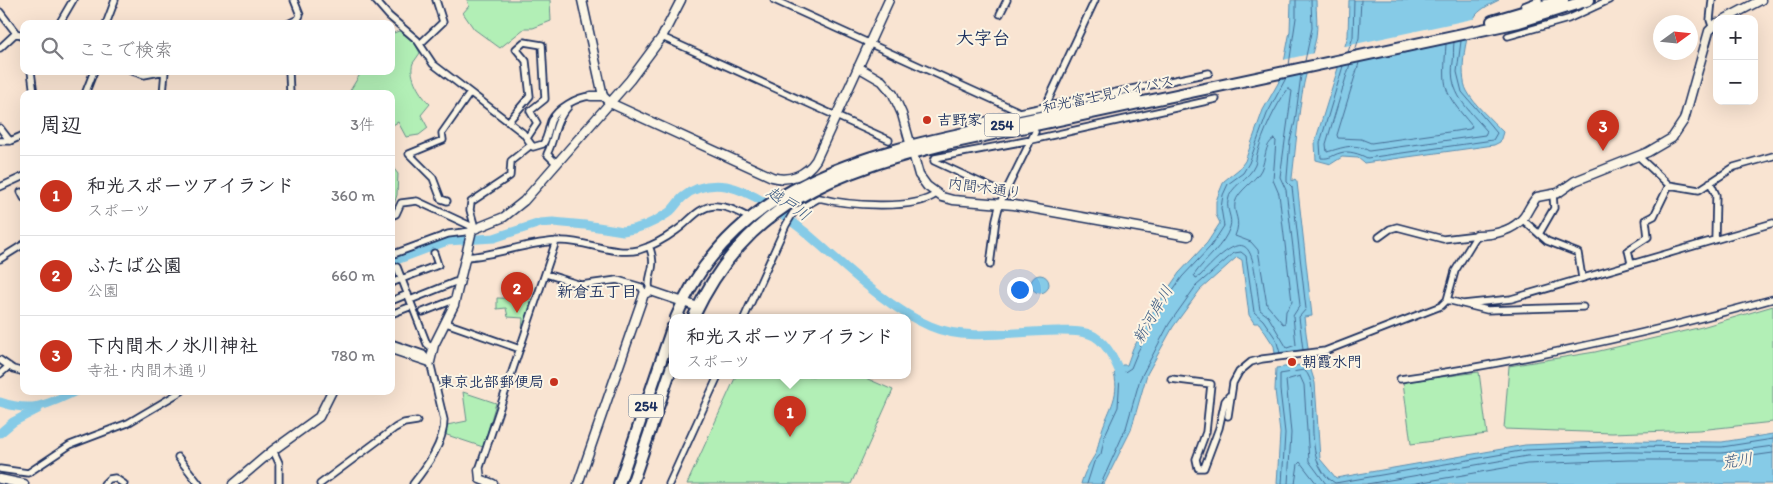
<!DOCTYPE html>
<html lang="ja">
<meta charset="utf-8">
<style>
:root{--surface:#fff;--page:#f7f7f7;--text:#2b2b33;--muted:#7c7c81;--line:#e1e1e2;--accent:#c8321e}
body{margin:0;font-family:Itim,"Klee One",sans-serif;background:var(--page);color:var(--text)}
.controls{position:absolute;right:15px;top:15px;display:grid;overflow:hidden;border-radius:10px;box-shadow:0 5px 20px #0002}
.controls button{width:45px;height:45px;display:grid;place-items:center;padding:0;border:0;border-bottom:1px solid var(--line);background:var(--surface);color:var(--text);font:25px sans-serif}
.compass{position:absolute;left:1653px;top:15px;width:45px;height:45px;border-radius:50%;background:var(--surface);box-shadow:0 5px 20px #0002;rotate:75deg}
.you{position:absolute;left:1019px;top:289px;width:18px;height:18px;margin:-12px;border:4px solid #fff;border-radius:50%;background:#1a73e8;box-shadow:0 0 0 8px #1a73e833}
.badge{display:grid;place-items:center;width:32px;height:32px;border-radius:50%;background:var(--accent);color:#fff;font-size:16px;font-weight:700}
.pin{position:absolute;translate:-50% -41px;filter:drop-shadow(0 1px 2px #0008)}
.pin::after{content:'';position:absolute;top:26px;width:18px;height:15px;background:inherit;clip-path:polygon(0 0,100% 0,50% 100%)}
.popup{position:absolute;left:669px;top:314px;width:242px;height:65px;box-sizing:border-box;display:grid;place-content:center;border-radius:10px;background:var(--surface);filter:drop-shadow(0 1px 4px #0005);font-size:16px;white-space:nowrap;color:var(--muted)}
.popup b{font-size:19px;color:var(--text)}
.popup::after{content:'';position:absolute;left:50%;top:100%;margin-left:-10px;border:10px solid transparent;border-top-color:var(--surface)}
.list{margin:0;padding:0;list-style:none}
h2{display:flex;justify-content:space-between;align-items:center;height:65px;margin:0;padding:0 20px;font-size:21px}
h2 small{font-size:16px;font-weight:400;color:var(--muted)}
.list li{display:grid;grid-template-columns:32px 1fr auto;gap:15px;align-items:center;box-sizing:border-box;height:80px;padding:0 20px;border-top:1px solid var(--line)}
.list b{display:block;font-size:19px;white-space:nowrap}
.list p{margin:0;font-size:16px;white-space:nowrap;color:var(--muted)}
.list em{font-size:16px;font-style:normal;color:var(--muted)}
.icon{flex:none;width:28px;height:28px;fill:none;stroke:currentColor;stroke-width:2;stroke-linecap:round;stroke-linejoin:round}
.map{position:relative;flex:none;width:1773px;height:484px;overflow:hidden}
.search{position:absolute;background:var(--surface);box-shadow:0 5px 20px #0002;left:20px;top:20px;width:375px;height:55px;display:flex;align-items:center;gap:12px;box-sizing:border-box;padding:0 18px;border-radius:10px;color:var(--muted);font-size:19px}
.panel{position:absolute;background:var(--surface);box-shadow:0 5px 20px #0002;left:20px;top:90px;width:375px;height:305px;border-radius:10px}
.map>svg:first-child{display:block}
</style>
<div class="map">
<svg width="1773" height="484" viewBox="0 0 1773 484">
<rect width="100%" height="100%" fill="#f9e4d2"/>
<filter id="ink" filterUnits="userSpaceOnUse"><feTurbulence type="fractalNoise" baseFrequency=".02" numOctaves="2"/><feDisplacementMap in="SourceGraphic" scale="10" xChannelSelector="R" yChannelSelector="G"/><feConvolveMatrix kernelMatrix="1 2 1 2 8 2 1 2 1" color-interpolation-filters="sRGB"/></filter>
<g filter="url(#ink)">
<path fill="#b2efb6" stroke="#668f8a" d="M467,0H550L551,21L533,28H525L500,48L474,29L463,13L469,6Z
M399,31L413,40L420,53C418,56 415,60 413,63C408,76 421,96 430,104L421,115L428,128L419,135L406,137L398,122L391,126V94H348L362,71H391V34Z
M391,165L398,174L397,195L391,213Z
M497,298L533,299L522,331L523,318L508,317L506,308L497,309Z
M1773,306V422L1699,430L1612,433L1504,429L1509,366L1595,352L1702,327Z
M1479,372L1487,434L1411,444L1403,382Z
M736,376H861L893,390L851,484H687Z
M463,392L496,403L483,447L444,434L447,425L467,421Z"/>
<path fill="#86cbe7" stroke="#5b8db0" d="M1291,0H1316C1316,13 1318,25 1316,38C1313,53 1307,68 1304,83C1298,114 1296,146 1292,178V181L1295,179L1297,182L1312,316L1304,317L1309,356L1276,361L1274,346L1259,323H1254L1249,315L1242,260L1237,257L1200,290L1173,327L1147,374L1131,430L1104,484H1081C1084,472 1090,463 1096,453C1098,448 1099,439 1101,434C1106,413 1121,397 1114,374L1122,365H1127L1133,348L1151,320L1152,313L1164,295L1179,273L1207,243L1220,223L1216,215V201L1219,193L1224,181L1239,169L1245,161L1263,110L1281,78L1290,31Z
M1349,0H1499C1491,4 1482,8 1476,15C1466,30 1458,75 1467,91C1475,106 1491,119 1503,132L1500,142L1494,145L1364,163L1358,158L1342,157L1331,164L1316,160L1315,142L1348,36Z
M1031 284a9 9 0 1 1 18 0a9 9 0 1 1-18 0Z
M1309,364L1315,383L1320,459L1336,478L1525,445L1628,441L1722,442L1773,434V484H1277L1280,433L1275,390L1276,368Z"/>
<path fill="#f9e4d2" d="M1477,18L1470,39L1335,67L1341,47Z
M1314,53L1309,73L1276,80L1283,60Z"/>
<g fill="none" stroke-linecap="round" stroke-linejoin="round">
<path stroke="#466d95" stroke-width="1" d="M1355,51L1359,38L1361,0
M1348,52L1353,37L1354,0
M1305,61L1312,28L1311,0
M1359,63L1337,135L1338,138L1361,139L1371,143L1470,129L1472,126C1442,90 1443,90 1446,44
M1350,64L1326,144L1327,152C1342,148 1354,142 1369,151L1485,135L1487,131C1468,109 1448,93 1453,62C1454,56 1453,49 1454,42
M1289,65L1296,18V0
M1343,66L1320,143L1321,158C1331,159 1332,155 1340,153C1348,150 1360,154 1367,158L1493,140L1497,133L1462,92L1457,72L1461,41
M1301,75L1295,122L1290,141L1287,177V182L1292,187L1306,309L1299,317L1303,350
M1288,89L1292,91L1280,177L1286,190L1300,305L1293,316L1296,345L1287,348L1268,316L1260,310C1252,257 1256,214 1200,276L1196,278L1194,275C1205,259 1224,246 1230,227C1233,218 1226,210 1228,201C1230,185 1249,180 1255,165C1256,162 1256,158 1257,154C1263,133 1275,106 1288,89Z
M1274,139L1276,141L1273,180L1279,194L1292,302L1286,311L1285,323L1283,324L1267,305L1258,250L1251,242L1235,236C1242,219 1233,215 1235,203C1238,190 1255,182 1261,170C1266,160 1264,144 1274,139Z
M1087,484L1094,462L1101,454L1105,435L1118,407L1120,375L1131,368L1138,351L1168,297L1182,277L1211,246L1224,226L1221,208L1223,195L1228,184L1243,173L1249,163L1267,114L1286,78
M1101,484L1126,428L1140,379L1169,324L1196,286L1234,253L1241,252L1246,256L1254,312L1263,320L1276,339L1280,353
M1282,484L1285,433L1280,390V374L1304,370C1325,386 1296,462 1335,483L1526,450L1628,446L1722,447L1773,439
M1288,484L1291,433L1286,380L1300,376L1304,385L1309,461L1326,484
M1295,484L1298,464L1300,462L1317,484
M1367,484L1527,456L1628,452L1722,453L1773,446
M1411,484L1527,464L1629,460H1723L1773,453"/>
<path stroke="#86cbe7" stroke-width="5.5" d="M1288,353L1292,373"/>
<path stroke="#86cbe7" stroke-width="9" d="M391,262L447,241L494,238L540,223L553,222L585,225L623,231C639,229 654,223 668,213C674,209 677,202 683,197C695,187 711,184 726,186C755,192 781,213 804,231C842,263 884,306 930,326C969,343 1020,330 1061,331C1072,331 1085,331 1094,336C1109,345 1117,365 1123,380
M0,402C32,413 47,405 76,391
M0,433L13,422L38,409"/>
<defs>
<path id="street" d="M375,0L389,16L417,40L433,64L523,133L533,147L543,144C548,137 548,129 551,121C557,108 577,97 591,96
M774,0L1020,112L1209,73
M1712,0L1710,20L1712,26
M1524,6L1539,0
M0,12L16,33L21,35L24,33
M1000,14L1007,0
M59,24L73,0
M106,24L115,0
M288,24L298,19L300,15L294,0
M1508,36L1568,19L1609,0
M662,37L889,140
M420,44L443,22L436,0
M0,48L16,33
M31,71L34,94
M132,71L144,75L165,71
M289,71L290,94
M85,94L94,71
M163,94L165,71
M1045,107L1095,0
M508,122L530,96L526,61L516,49L524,42L542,45L545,99L530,111L537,123L527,138
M0,128L10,141
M973,131L971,124L1020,112
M0,141H10L24,135
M1638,156L1669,185L1699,190L1734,167L1773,156
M934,161L935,158L1031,140L1216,99
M934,161L1005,194
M557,164L547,154C556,137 553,123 568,107
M1710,182L1716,195L1715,240
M0,187L24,176
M21,192L24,198
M447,201L441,199L433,178L409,154L443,140L442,133L470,93
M391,216L396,214L401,203L417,201L475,228
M1522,219L1547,241L1578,253L1582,278
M475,228L470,210L471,202L510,176L511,161L531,145
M1539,234L1554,208L1553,194
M1379,237L1390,229L1397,227L1443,239L1477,235
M649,246C659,270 645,275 650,291
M391,255L448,234L472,231
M466,257C498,255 528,242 560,241C586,240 613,256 639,250C653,246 666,238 677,230C689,222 698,207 714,206C727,205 739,213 750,218
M0,259L24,244
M1631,263L1628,250L1648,237L1646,220L1654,216L1669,185
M990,265L996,219L1000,203L1035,132
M397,267L427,344L433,349
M546,274L581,285L617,280L641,287L645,294
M391,283L438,265L434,253
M410,300L455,282L460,283
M1447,300L1487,310L1583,307
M391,301L408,294
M1463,304L1511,299L1773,223
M423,312L456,299
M391,314L412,306
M744,318L786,225L793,213L819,198C846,205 914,211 936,194
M446,323L520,349
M391,343L423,354L430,362L444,420C444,443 427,466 413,484
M0,360L13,369L24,372
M0,374L9,366
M1171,379L1211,384L1206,432L1196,459L1198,468H1204L1219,428L1225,401L1229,396
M1400,379C1527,361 1650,333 1773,299
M1228,416L1233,383L1239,372L1251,362L1262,359L1325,351L1441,306L1447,300L1455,271L1477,235
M273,450L279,463V484
M178,457L199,484
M0,469L28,473L70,445L128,423L182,391
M479,470L556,241
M104,484L109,479L115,478L124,484
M320,484L395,428L404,423L417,421
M669,484L718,376"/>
<path id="secondary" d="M582,0L603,96
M1725,19L1761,0
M858,67L882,81L893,94L902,114L919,175L927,186L942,197L953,200L1014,205L1188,236
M591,96H603L610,103L772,177C789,182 806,175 816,160L889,0
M1477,235C1493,235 1513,231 1524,217C1529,210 1531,203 1537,197L1558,193L1575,181L1648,152L1672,138L1684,120L1709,31L1717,23
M391,349L430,362L434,345L454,305L472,230L504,217L524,201L630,80L662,37L681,0
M479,470L480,479L493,484
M0,479L24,484
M233,484L272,451L319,417L332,391
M578,484L644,294L651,291L698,307"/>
<path id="highway" d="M1492,21L1563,0
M676,318C729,187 863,154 988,128C1037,118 1086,107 1136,97
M693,318C747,202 834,172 951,143L1519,22L1589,0
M619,484L672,328
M632,484L672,366"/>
</defs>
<use href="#street" stroke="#1b2f5e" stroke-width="9"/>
<use href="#secondary" stroke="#1b2f5e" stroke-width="11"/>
<use href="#highway" stroke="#1b2f5e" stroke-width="14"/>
<use href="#street" stroke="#fcf5e5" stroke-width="5.5"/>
<use href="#secondary" stroke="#fcf5e5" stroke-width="8"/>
<use href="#highway" stroke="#fcf5e5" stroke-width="10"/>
</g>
</g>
<g fill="#c8321e" stroke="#fcf5e5" stroke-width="2">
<circle cx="927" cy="120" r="5"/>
<circle cx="1292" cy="362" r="5"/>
<circle cx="554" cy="382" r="5"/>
</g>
<g text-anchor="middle" stroke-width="4" stroke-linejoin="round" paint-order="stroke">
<g fill="#fcf5e5" stroke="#5e6a86" stroke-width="1">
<rect x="984.5" y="113.5" width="35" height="23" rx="4"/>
<rect x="628.5" y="394.5" width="35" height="23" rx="4"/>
</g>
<g font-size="14" font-weight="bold" fill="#1b2f5e">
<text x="1002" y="130">254</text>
<text x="646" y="411">254</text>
</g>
<g font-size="15" fill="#1b2f5e" stroke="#fcf5e5">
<text transform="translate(1108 94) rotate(-12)" y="5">和光富士見バイパス</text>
<text transform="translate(985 188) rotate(8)" y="5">内間木通り</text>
</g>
<g font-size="15" font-weight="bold" fill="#1b2f5e" stroke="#fcf5e5" text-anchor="start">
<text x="937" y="125">吉野家</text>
<text x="1302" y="367">朝霞水門</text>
<text x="544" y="387" text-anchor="end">東京北部郵便局</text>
</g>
<g font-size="16" font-style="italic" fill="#365680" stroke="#fcf5e5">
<text transform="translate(789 203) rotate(34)" y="6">越戸川</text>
<text transform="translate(1152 314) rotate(-60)" y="6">新河岸川</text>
<text transform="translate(1737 460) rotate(-8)" y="6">荒川</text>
</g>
<g font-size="16" font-weight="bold" fill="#1b2f5e" stroke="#fcf5e5">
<text x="597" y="297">新倉五丁目</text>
</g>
<g font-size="18" font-weight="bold" fill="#1b2f5e" stroke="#fcf5e5">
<text x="983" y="44">大字台</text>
</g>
</g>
</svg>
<div class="controls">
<button>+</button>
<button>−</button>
</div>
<svg class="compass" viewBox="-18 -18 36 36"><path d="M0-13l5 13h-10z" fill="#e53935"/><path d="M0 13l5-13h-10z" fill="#7c7c81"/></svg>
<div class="you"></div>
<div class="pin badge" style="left:790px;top:437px">1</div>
<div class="popup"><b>和光スポーツアイランド</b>スポーツ</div>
<div class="pin badge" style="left:517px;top:313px">2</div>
<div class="pin badge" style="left:1603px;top:151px">3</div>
<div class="search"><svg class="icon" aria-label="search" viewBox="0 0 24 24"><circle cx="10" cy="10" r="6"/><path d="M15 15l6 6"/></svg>ここで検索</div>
<section class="panel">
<h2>周辺<small>3件</small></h2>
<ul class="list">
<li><span class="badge">1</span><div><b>和光スポーツアイランド</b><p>スポーツ</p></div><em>360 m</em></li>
<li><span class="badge">2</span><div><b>ふたば公園</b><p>公園</p></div><em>660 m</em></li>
<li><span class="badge">3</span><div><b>下内間木ノ氷川神社</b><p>寺社 · 内間木通り</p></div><em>780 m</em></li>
</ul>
</section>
</div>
